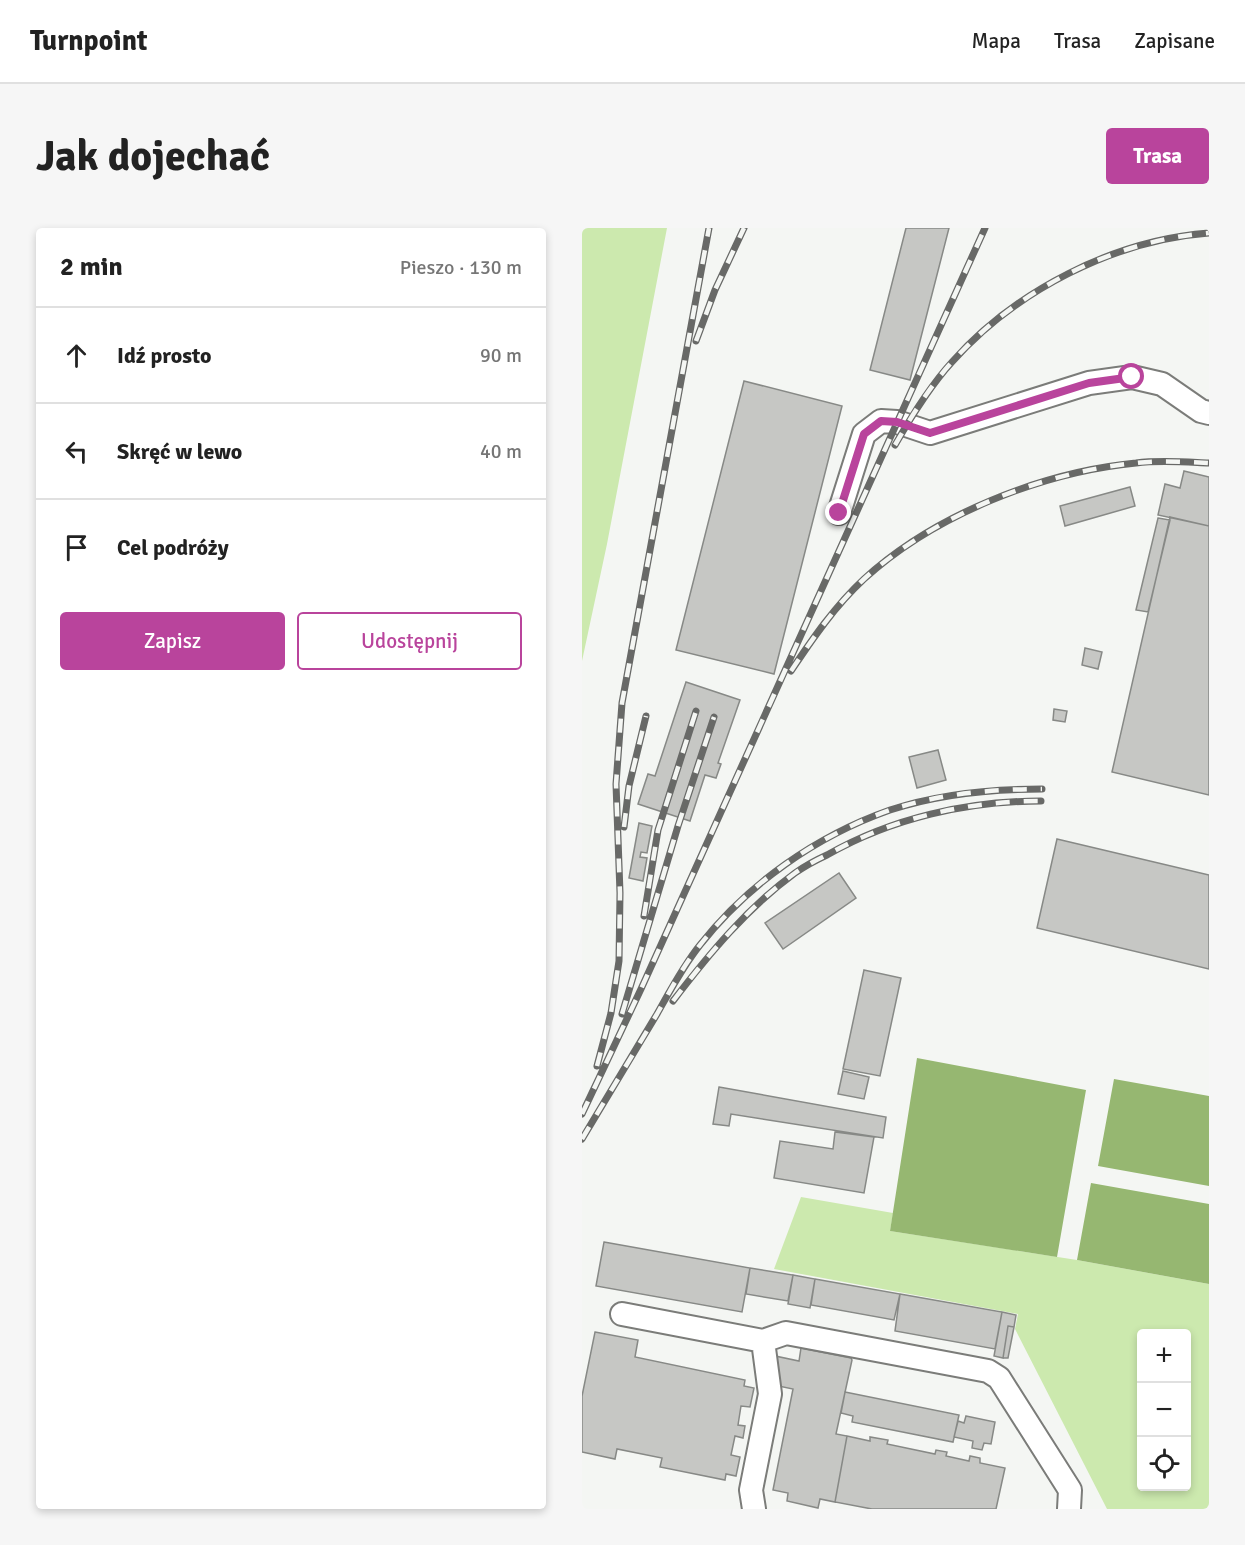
<!DOCTYPE html>
<html lang="pl">
<meta charset="utf-8">
<style>
:root{--surface:#fff;--page:#f6f6f6;--text:#222;--muted:#767676;--line:#e0e0e0;--accent:#b9449c}
body{margin:0;font-family:Signika,sans-serif;background:var(--page);color:var(--text)}
.controls{position:absolute;right:18px;bottom:18px;display:grid;overflow:hidden;border-radius:6px;box-shadow:0 3px 9px #0003}
.controls button{width:54px;height:54px;display:grid;place-items:center;padding:0;border:0;border-bottom:2px solid var(--line);background:var(--surface);color:var(--text);font:30px sans-serif}
.stop{position:absolute;width:18px;height:18px;margin:-14px;border:4px solid #b9449c;border-radius:50%;background:#fff}
.stop.end{background:#b9449c;border-color:#fff;box-shadow:0 2px 6px #0008}
.list{margin:0;padding:0;list-style:none}
h2{display:flex;justify-content:space-between;align-items:center;height:78px;margin:0;padding:0 24px;font-size:26px}
h2 small{font-size:20px;font-weight:400;color:var(--muted)}
.list li{display:grid;grid-template-columns:39px 1fr auto;gap:18px;align-items:center;box-sizing:border-box;height:96px;padding:0 24px;border-top:2px solid var(--line)}
.list b{display:block;font-size:22px;white-space:nowrap}
.list em{font-size:20px;font-style:normal;color:var(--muted)}
.actions{display:flex;gap:12px;padding:18px 24px}
.actions a{flex:1;padding:14px 0;border:2px solid var(--accent);border-radius:6px;text-align:center;font-size:21px;color:var(--accent)}
.actions .main{background:var(--accent);color:#fff}
.icon{flex:none;width:33px;height:33px;fill:none;stroke:currentColor;stroke-width:2;stroke-linecap:round;stroke-linejoin:round}
.map{position:relative;flex:none;width:627px;height:1281px;overflow:hidden;border-radius:6px}
header{display:flex;align-items:center;gap:36px;box-sizing:border-box;height:84px;padding:0 30px;background:var(--surface);border-bottom:2px solid var(--line)}
header strong{font-size:28px}
nav{display:flex;gap:33px;margin-inline-start:auto;font-size:21px}
.intro{display:flex;align-items:center;justify-content:space-between;box-sizing:border-box;height:144px;padding:0 36px}
h1{margin:0;font-size:42px}
.button{padding:15px 27px;border-radius:6px;background:var(--accent);color:#fff;font-size:21px;font-weight:700}
main{display:flex;gap:36px;padding:0 36px}
aside{flex:1;background:var(--surface);border-radius:6px;box-shadow:0 3px 9px #0003}
.map>svg:first-child{display:block}
</style>
<header>
<strong>Turnpoint</strong>
<nav><a>Mapa</a><a>Trasa</a><a>Zapisane</a></nav>
</header>
<div class="intro"><h1>Jak dojechać</h1><a class="button">Trasa</a></div>
<main>
<aside>
<h2>2 min<small>Pieszo · 130 m</small></h2>
<ul class="list">
<li><svg class="icon" aria-label="ahead" viewBox="0 0 24 24"><path d="M12 20V5M6 11l6-6 6 6"/></svg><div><b>Idź prosto</b></div><em>90 m</em></li>
<li><svg class="icon" aria-label="left" viewBox="0 0 24 24"><path d="M17 20v-9H6M10 6l-5 5 5 5"/></svg><div><b>Skręć w lewo</b></div><em>40 m</em></li>
<li><svg class="icon" aria-label="arrive" viewBox="0 0 24 24"><path d="M6 21V4h12l-3 4 3 4H6"/></svg><div><b>Cel podróży</b></div></li>
</ul>
<div class="actions"><a class="main">Zapisz</a><a>Udostępnij</a></div>
</aside>
<div class="map">
<svg width="627" height="1281" viewBox="0 0 627 1281">
<rect width="100%" height="100%" fill="#f4f6f3"/>
<path fill="#cce9ae" fill-rule="evenodd" d="M0,0H85L25,316L0,433Z
M219,969L311,985L308,1003L495,1032L627,1056V1281H525L433,1101L436,1086L192,1041ZM560,1106H604V1258H560Z"/>
<path fill="#96b771" d="M335,830L504,862L475,1029L308,1003Z
M532,851L627,868V958L516,938Z
M509,955L627,976V1056L495,1032Z"/>
<path fill="#c6c7c4" stroke="#878986" stroke-width="1.5" d="M324,0H367L328,152L288,142Z
M162,153L260,178L192,446L94,422Z
M602,243L627,249V298L576,287L583,256L598,260Z
M548,259L553,278L483,298L478,278Z
M588,289L627,298V567L530,544Z
M576,290L588,292L566,384L554,382Z
M503,420L520,424L516,441L500,437Z
M104,454L158,472L136,535L139,536L134,550L123,547L108,593L56,576L66,546L73,548Z
M472,481L485,483L483,494L471,492Z
M356,522L364,552L335,560L327,529Z
M57,595L70,598L65,625L59,624L58,629L65,630L61,653L47,650Z
M475,611L627,647V741L455,700Z
M257,645L274,670L201,721L183,695Z
M282,742L319,750L298,848L261,841Z
M261,843L287,849L282,871L256,866Z
M137,859L304,889L301,910L149,886L147,898L131,896Z
M253,904L292,909L282,965L192,950L198,913L251,921Z
M22,1014L168,1040L160,1084L14,1058Z
M168,1040L211,1047L206,1073L164,1066Z
M211,1047L233,1051L228,1080L206,1076Z
M233,1051L318,1066L312,1092L229,1077Z
M318,1066L420,1084L413,1121L313,1103Z
M420,1084L434,1087L432,1099L426,1098L421,1130L412,1128Z
M426,1098L432,1099L426,1130H421Z
M13,1104L56,1112L53,1129L163,1152L162,1158L172,1160L168,1179L159,1178L156,1197L163,1198L161,1210L153,1208L149,1227L158,1229L154,1248L144,1246L143,1252L78,1239L80,1230L35,1221L33,1231L0,1224V1168Z
M219,1120L269,1130L270,1132L254,1206L265,1208L253,1274L238,1271L236,1280L205,1273L206,1265L191,1262L211,1161L187,1156L193,1128L217,1133Z
M263,1164L377,1187L371,1214L270,1194L271,1188L259,1185Z
M384,1188L413,1194L409,1216L402,1215L400,1222L390,1220L391,1213L372,1209L376,1193L382,1195Z
M265,1208L288,1213V1209L306,1212L305,1216L353,1226L354,1222L365,1224L364,1228L387,1233L388,1228L398,1230V1235L423,1240L414,1281H290L253,1274Z"/>
<g fill="none" stroke-linecap="round" stroke-linejoin="round">
<defs>
<path id="minor" d="M257,285L282,206L299,193L315,194L348,205L507,155L550,149L580,156L619,183L627,185
M40,1086L181,1113L204,1105L406,1143L417,1150L488,1262L487,1281
M172,1281L169,1262L188,1166L181,1113"/>
</defs>
<use href="#minor" stroke="#7b7c79" stroke-width="26"/>
<use href="#minor" stroke="#fff" stroke-width="22"/>
<defs>
<path id="rail" d="M114,113L133,62L162,0
M313,217C329,189 348,158 370,134C433,63 532,12 627,5
M209,443C231,410 253,378 282,351C352,287 460,244 554,235C578,232 603,234 627,235
M42,599L47,558L64,488
M62,688L76,602L114,483
M91,773C127,726 165,680 213,645C223,638 234,632 245,627C310,590 385,573 459,573
M40,786L96,598L132,489
M15,838L29,785L37,733L38,665L34,556L40,475L127,0
M0,886L59,761L403,0
M0,911C25,869 50,828 75,786C88,763 101,738 118,717C166,656 234,608 308,582C356,566 410,561 460,561"/>
</defs>
<use href="#rail" stroke="#686967" stroke-width="7"/>
<use href="#rail" stroke="#f4f6f3" stroke-width="4.5" stroke-dasharray="14" stroke-linecap="butt"/>
</g>
<g fill="none" stroke-linecap="round" stroke-linejoin="round">
<path stroke="#b9449c" stroke-width="8" d="M257,285L282,206L299,193L315,194L348,205L507,155L550,149"/>
</g>
</svg>
<div class="controls">
<button>+</button>
<button>−</button>
<button><svg class="icon" aria-label="locate" viewBox="0 0 24 24"><circle cx="12" cy="12" r="6"/><path d="M12 2v4M12 18v4M2 12h4M18 12h4"/></svg></button>
</div>
<div class="stop" style="left:550px;top:149px"></div>
<div class="stop end" style="left:257px;top:285px"></div>
</div>
</main>
